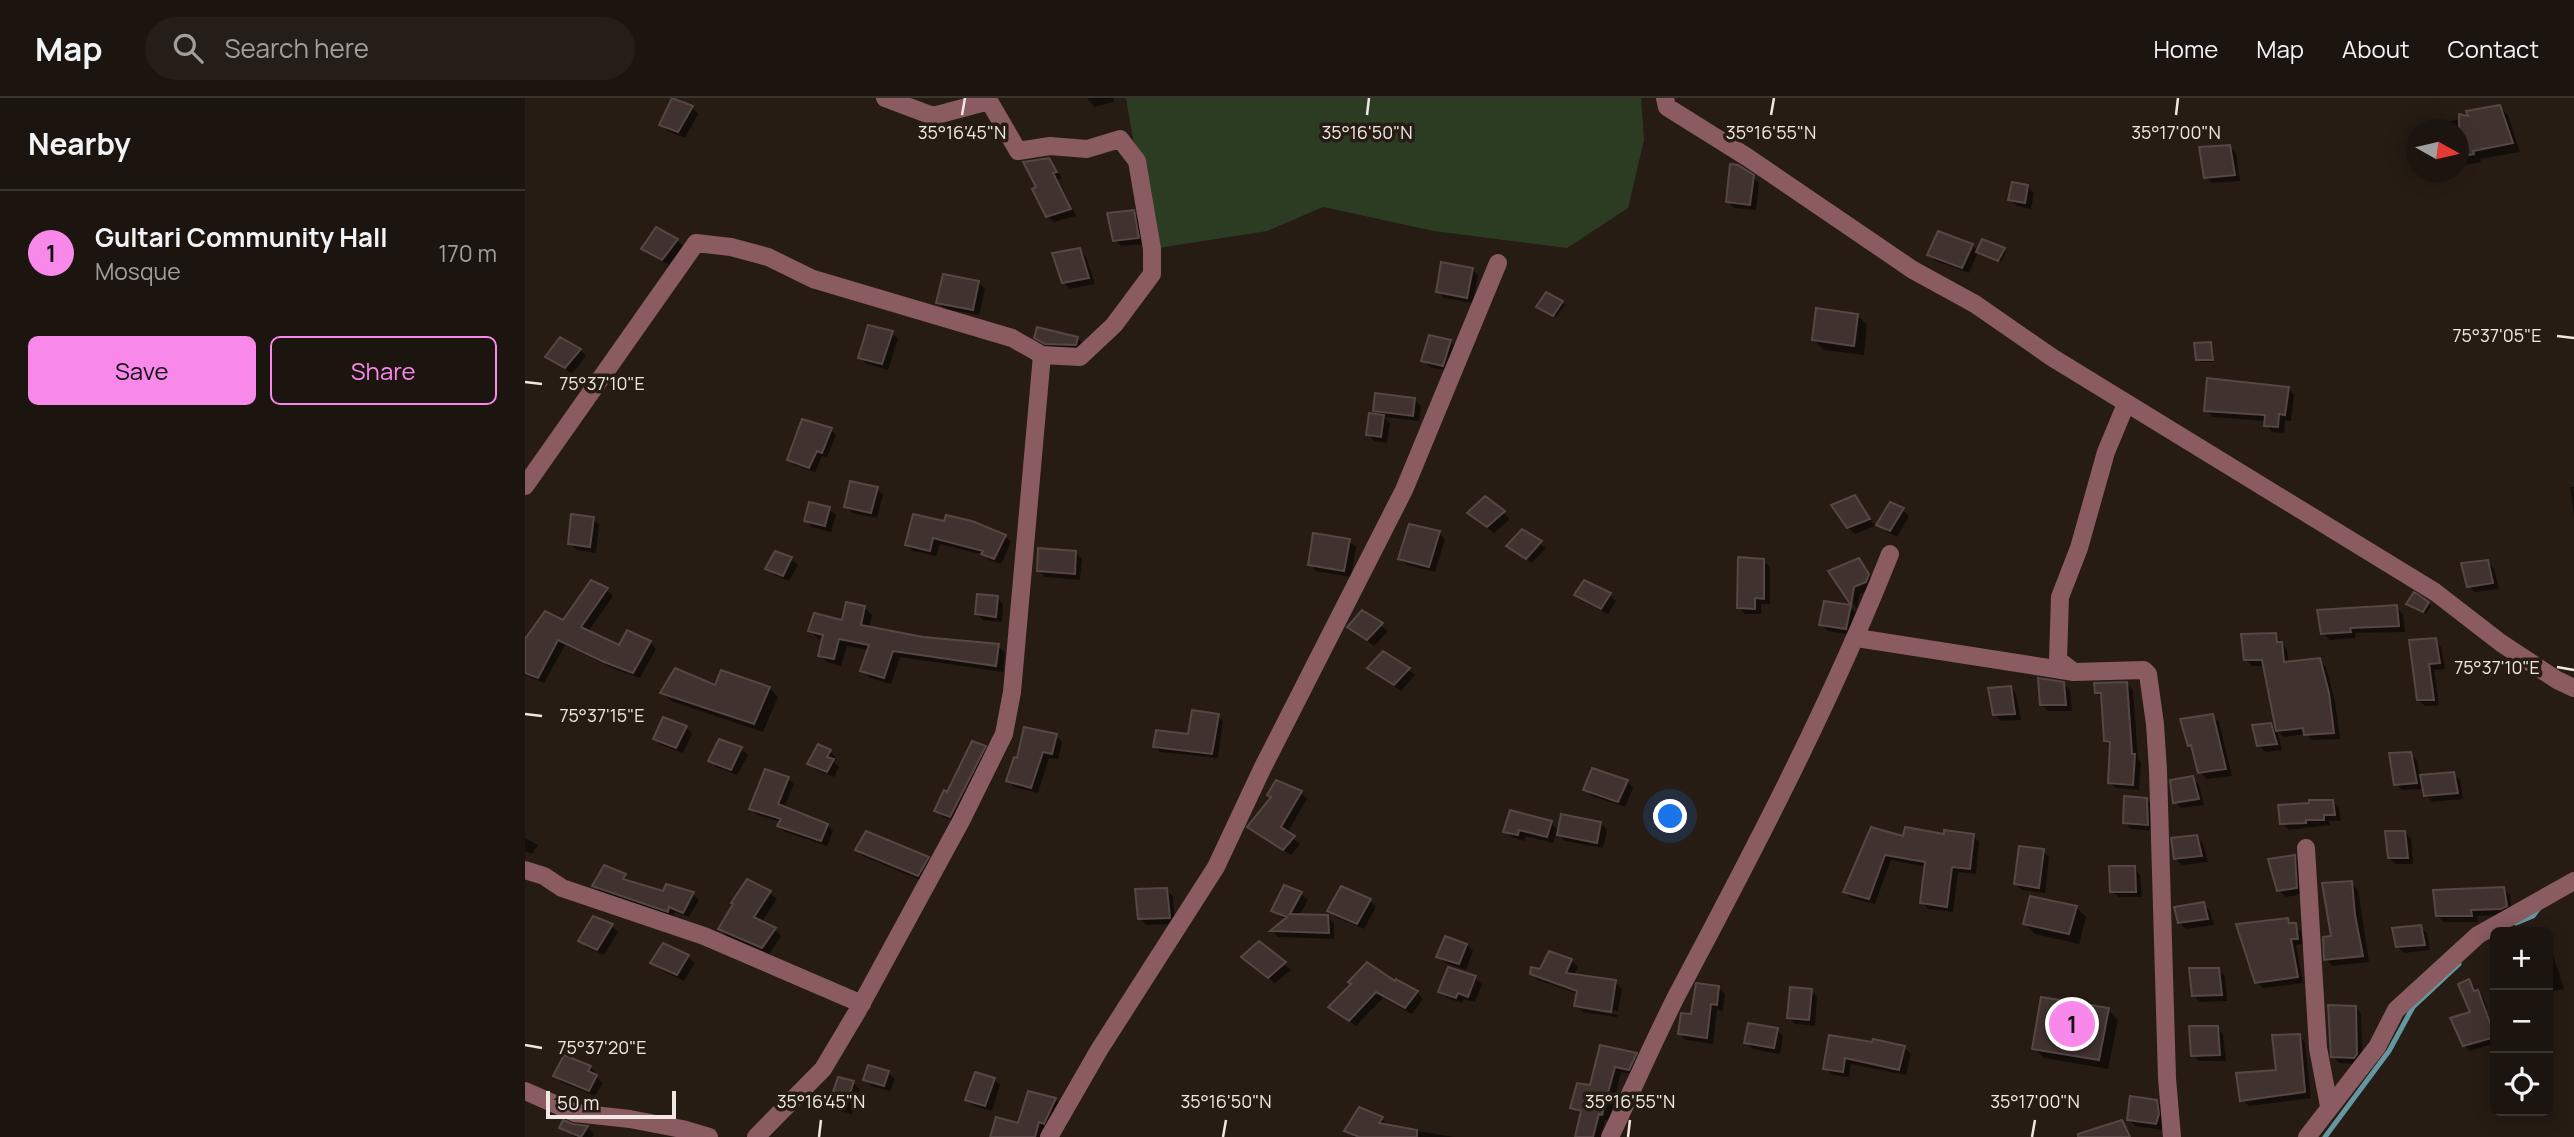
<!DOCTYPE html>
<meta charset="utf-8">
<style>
:root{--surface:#1c150f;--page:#251e18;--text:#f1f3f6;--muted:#a09f9e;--line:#3a342f;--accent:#f888ea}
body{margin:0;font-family:Manrope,sans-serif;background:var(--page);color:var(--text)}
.controls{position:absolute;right:21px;bottom:21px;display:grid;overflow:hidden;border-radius:10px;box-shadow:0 4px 18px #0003}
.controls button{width:63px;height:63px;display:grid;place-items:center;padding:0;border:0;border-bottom:2px solid var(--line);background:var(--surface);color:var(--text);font:35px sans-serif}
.compass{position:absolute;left:1881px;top:21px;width:63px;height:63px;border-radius:50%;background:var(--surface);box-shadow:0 4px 18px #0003;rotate:98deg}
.scale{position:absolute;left:21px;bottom:18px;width:130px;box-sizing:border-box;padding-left:7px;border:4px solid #efe8e2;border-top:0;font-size:19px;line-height:24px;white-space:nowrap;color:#efe8e2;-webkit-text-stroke:5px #261c14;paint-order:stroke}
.you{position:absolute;left:1146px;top:719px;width:24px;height:24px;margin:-18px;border:5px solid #fff;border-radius:50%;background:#1a73e8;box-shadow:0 0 0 10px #1a73e833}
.badge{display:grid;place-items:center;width:46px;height:46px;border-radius:50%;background:var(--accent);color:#111;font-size:23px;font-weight:700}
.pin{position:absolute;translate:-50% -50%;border:4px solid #fff;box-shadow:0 2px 7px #0006}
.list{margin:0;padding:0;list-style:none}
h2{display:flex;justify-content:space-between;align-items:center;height:91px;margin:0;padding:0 28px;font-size:30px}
h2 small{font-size:23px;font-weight:400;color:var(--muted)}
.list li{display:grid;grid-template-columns:46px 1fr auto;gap:21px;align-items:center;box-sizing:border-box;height:126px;padding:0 28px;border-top:2px solid var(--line)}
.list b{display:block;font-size:26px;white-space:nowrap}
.list p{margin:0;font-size:23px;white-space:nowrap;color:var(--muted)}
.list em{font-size:23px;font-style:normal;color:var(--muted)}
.actions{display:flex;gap:14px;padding:21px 28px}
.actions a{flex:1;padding:16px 0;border:2px solid var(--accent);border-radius:10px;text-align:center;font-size:24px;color:var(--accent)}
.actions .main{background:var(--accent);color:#111}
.icon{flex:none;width:38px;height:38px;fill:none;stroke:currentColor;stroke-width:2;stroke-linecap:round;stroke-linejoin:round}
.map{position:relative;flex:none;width:2049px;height:1039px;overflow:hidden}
header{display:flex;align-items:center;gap:42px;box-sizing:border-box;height:98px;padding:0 35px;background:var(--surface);border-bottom:2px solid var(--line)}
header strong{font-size:33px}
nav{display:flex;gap:38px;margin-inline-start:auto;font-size:24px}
.search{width:490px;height:63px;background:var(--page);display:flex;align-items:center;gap:18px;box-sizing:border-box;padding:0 24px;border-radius:38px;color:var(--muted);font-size:26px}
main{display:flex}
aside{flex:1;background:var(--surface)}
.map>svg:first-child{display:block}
</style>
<header>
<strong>Map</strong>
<div class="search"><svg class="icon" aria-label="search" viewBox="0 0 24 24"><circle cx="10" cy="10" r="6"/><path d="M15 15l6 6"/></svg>Search here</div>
<nav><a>Home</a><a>Map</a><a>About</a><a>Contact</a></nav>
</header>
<main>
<aside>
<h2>Nearby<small></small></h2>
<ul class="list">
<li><span class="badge">1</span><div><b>Gultari Community Hall</b><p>Mosque</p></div><em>170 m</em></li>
</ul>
<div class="actions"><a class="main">Save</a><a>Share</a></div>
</aside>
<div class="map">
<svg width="2049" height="1039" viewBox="0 0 2049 1039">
<rect width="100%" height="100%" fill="#261c14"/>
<path fill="#2c3c23" d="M601,0H1116L1119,42L1103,110L1042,150L909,133L798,109L742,133L627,151Z"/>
<path fill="#0007" d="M562,0H588L589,4L569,9Z
M167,9L173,16L160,40L142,33L136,26Z
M1974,9L1983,17L1995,54L1955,61L1956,64L1934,68V32H1912L1911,25L1945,20Z
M1704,49L1711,55L1715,83L1687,85L1680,79Z
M524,61L537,80L533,81L551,118L529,124L522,118L514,90Z
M1228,79L1234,85L1231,112L1209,110L1202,103Z
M1502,88L1509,95L1506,111L1492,108L1485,102Z
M608,114L615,121L619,146L596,148L590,142Z
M152,142L158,148L144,167L124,157L118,151Z
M1447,147L1453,153L1479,151L1481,154L1476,164L1453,154L1444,175L1411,163L1404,157Z
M554,152L561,159L570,186L545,191L538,184Z
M947,171L953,178L948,205L919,200L913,194Z
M454,185L460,191L454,217L420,211L413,204Z
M1037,204L1040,207L1031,219L1015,211Z
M1332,217L1342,227L1339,257L1299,252L1289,242Z
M367,235L373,241L363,272L341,266L335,259Z
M511,239L552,240L559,247L557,253L528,252Z
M905,239L926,244L932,250L924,273L905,269L898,262Z
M1685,246L1688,249L1689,264H1676L1673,262Z
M55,252L61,258L47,276L22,258Z
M1763,290L1769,297L1766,323L1760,322L1759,335L1747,334L1741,327V323L1688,319L1681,312Z
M889,301L896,308L894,323L859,319L865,325L862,345L849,343L843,337L856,318L850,313Z
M306,332L311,337L302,359L297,358L290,374L269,367L264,361Z
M2045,389H2049V419Z
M352,391L358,397L352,420L327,415L321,408Z
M1329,399L1350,428L1330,436L1323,429Z
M961,401L985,421L969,435L951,421Z
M304,411L311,417L306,434L287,429L281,423Z
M1378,412L1384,418L1372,439L1360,433L1353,427Z
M390,418L480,438L486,444L476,466L464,462L459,457L415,446L411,458L388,453L382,447Z
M68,421L74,427L71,455L51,452L45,445Z
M997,433L1021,450L1007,465L983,448Z
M914,435L920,441L910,474L882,467L875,461Z
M824,443L831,449L826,479L791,473L785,466Z
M550,454L557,461L555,482L520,479L513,472Z
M251,455L266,461L273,467L264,483L249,477L242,471Z
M1333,462L1350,484L1347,490L1335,496L1332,511L1306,474Z
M1238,463L1245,469V506H1236V516H1220L1214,509Z
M1963,464L1969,471L1974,491L1950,494L1943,488Z
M1060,484L1085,497L1091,503L1083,516L1057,503L1051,496Z
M82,492L88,498L63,534L94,549L125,544L131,551L115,580L87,570L40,547L19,585L0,577V544L39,525Z
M1889,497L1906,508L1901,516L1886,508Z
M472,500L478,506L477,524L458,522L452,516Z
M339,509L347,517L344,530L398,541L473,547L480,555L478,574L375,559L366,586L345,580L337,572L344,552L322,548L316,568L302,564L294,557L299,542L293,540L285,533L318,524Z
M1325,509L1331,515L1327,537L1303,533L1296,526Z
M1871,509L1878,516L1880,534L1830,535L1831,540L1805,542L1798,535Z
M837,514L863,533L849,548L824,529Z
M1750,536L1762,552L1764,566L1794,562L1801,569L1810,603L1815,641L1787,642L1781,636L1759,639L1752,633L1740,568H1727L1721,562Z
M1910,542L1916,549L1920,571L1909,572L1914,607L1900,608L1893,602Z
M858,555L890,577L876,593L845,570Z
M1539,586L1545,592L1547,613H1523L1517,607Z
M1602,586L1608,592L1613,661L1616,664L1614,692L1591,690L1584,684L1586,649L1580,643L1578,601L1572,595Z
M191,590H244L253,599L238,634L146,603L137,594Z
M1485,590L1491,596L1496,622L1476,623L1470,617Z
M693,618L698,623L693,660L635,654L630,648L665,638Z
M1687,618L1694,624L1707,678L1682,681L1675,674L1669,651L1665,647Z
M1746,626L1752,633L1757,652L1740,654L1734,648Z
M161,629L167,636L158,655L136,647L130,641Z
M531,637L537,644L533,661L524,660L513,695L489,689L483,683L493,662Z
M195,643L216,651L223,657L212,677L191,669L185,662Z
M460,649L466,656L432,724L418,719L411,712Z
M305,653L311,660L309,664L314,669L309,679L291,672L284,666Z
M1885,656L1892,662L1895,678L1928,676L1935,682L1938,701L1907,704L1901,697L1900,691L1877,692L1871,686Z
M1667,680L1674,687L1679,707L1656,710L1650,704Z
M263,681L269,686L259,710L302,727L308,733L302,748L260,734L254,728L256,724L232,717L226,711Z
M1102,683L1108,690L1100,709L1067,698L1060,692Z
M752,684L776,695L782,701L762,735L775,746L766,757L724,729L748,700Z
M1622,701L1628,708L1629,733L1606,731L1599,724Z
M1808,703L1814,710L1816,723H1804L1805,727L1764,732L1757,725Z
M1026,725L1034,733L1076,725L1082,732L1078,750L1040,743L1031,734L1028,745L1001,738L999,743L987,739L980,733Z
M1347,731L1379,740L1448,738L1454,744L1451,776L1433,774L1428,814L1403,811L1397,804L1401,769L1366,762L1350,806L1326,800L1320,794Z
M1880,734L1886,741L1888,766H1871L1864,760Z
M1672,739L1678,746L1683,764L1657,767L1650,760Z
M0,740L13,747L7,756L0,753Z
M332,752L403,760L409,767L400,784L338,758Z
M1518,753L1524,759L1520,795L1497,792L1490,786Z
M1769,759L1776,765L1778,796L1761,799L1754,792Z
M1609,770L1615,777L1617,799H1594L1587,793Z
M100,778L105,784L139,795L142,788L168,796L174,802L164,819L150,814L148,818L74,793L69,788Z
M223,784L245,795L252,801L236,825L250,831L256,838L244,856L201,838L195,831Z
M1826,785L1833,792L1844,864L1807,868L1801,861Z
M760,789L776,796L783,802L774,818L802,819L809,825V841L753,839L748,834L761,822L748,812Z
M817,791L845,803L851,809L839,831L810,819L804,813Z
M1979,791L1985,797L1987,814L1984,817L1952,818L1953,824H1919L1912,818Z
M641,792L648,798L650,826L621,827L615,820Z
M1678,806L1685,813L1689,827L1661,831L1654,824Z
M1551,809L1561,819L1554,846L1510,836L1500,826Z
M69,820L87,828L93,834L79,857L61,849L55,843Z
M1763,822L1776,833L1778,846L1771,847L1778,885L1738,890L1731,884Z
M1895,829L1902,835L1905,852L1879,855L1872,848Z
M734,846L766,872L750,885L725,865Z
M138,847L163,859L170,865L159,883L134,871L127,865Z
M942,847L948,853L941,872L920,865L913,859Z
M2023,849L2027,854L2039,891L2023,894Z
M1046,862L1053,869L1049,878L1090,884L1097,891L1093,913L1056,907V911L1093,917L1092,919L1058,914L1051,907L1053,896L1013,882L1007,876Z
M1693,871L1700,878L1702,903L1675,904L1668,897Z
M950,880L957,886L950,904L939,901L937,905L922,900L916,894Z
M1943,883L1958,900L1963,910L1959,911L1970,934V945L1945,953L1939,947L1947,915Z
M872,884L892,894L898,901L887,916L858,900L831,928L806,909Z
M1193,889L1200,896L1198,913L1192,912L1188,946L1161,942L1154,936Z
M1286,893L1292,899L1290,928L1270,926L1264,919Z
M1830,909L1836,916L1838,963L1836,966L1815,965L1808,959Z
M1583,912L1593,922L1583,971L1519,960L1509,950Z
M1692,930L1698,936L1701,963H1674L1667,957Z
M1252,932L1258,938L1255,956L1228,951L1221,944Z
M1774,938L1780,944L1786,1000L1724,1008L1717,1002L1753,973Z
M1305,939L1349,946V943L1380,950L1386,956L1381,977L1326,966L1324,979L1307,977L1300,970Z
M1077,949L1111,957L1117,963L1110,977L1096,974L1084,1023L1080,1022L1076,1039H1052L1057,1017L1047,1010L1066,990Z
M40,959L65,969L72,976L70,978L78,985L70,998L36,984L30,977Z
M344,970L363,975L370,981L365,993L346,988L340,982Z
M314,981L328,985L335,991L327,1016L312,1012L306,1005Z
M469,981L475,987L467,1013L449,1008L442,1002Z
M530,1001L536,1008L521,1039H467L494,1027Z
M1632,1004L1638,1010L1639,1024L1637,1032L1610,1028L1604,1021Z
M835,1011L857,1021L864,1028L929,1039H829L822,1032Z
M39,1024L62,1029L69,1036L67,1039H50L36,1029Z"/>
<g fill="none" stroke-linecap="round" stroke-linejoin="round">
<path stroke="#6498a1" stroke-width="5" d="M1991,825L2008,818L2014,810
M1800,1039L1864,953L1888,909L1934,866"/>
</g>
<path fill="#40322f" stroke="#564744" stroke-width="2" d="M147,0L168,8L153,34L134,27Z
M1975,7L1988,45L1948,53L1949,56L1934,59V16L1943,18L1941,13Z
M1705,47L1710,77L1679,80L1674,49Z
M524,60L532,74L528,75L546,111L521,119L507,91L511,89L498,64Z
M1205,66L1213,67L1229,77L1225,107L1201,104Z
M1487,84L1503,87L1500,105L1483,102Z
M609,112L614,140L588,143L582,115Z
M131,129L153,141L137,162L116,151Z
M1413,133L1448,146L1437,170L1402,157Z
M1457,141L1480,150L1473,163L1451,154Z
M555,150L564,180L537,185L527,155Z
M916,164L948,170L942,200L911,194Z
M418,176L454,183L448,212L411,205Z
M1021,194L1038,203L1028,218L1011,209Z
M1291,210L1333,216L1329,248L1287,242Z
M343,227L368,233L357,266L333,260Z
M512,229L553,239L551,247L520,246L509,240Z
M904,237L926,242L918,268L896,263Z
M35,239L56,251L40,270L20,259Z
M1686,244L1688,262H1671L1669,245Z
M1682,280L1764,289L1760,317L1754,316L1753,329L1739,328L1740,317L1679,313Z
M850,295L890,300L888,318L848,313Z
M844,315L859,317L856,339L841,337Z
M277,321L307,330L297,355L292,353L284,370L262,362Z
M325,383L353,389L346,415L319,409Z
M1330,397L1345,421L1322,430L1306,407Z
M960,398L980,413L962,429L942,415Z
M284,404L305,409L300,428L279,423Z
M1365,404L1379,410L1365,433L1351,427Z
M46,416L69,419L65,449L43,446Z
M388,416L419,423L421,417L447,423L481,437L469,461L456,456L458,453L408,440L405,453L380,447Z
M884,426L915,433L904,469L873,461Z
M997,431L1017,443L1001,461L981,448Z
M788,435L825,441L819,473L783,467Z
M513,450L551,453L550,476L512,473Z
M250,453L267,459L258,478L240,471Z
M1213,459L1239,461V501L1230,500V511L1212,510Z
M1334,460L1344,476L1341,484L1329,489L1326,507L1303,473Z
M1963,462L1968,485L1942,489L1936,465Z
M66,482L83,490L56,529L94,547L102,532L126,543L108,575L79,564L33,542L13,580L0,575V541L20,513L38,522Z
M1059,482L1086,495L1076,511L1049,497Z
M1889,494L1904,504L1898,514L1881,506Z
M452,496L473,498L471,519L450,516Z
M1299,503L1326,507L1321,531L1294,527Z
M321,504L340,508L336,527L398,539L474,546L471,568L368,553L359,580L335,573L344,547L314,541L309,561L293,558L298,537L283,533L289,515L317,522Z
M1872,507L1874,528L1825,530L1826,534L1796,536L1792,512Z
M837,512L858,525L842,542L822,529Z
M1751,535L1752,544H1757L1759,564L1795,560L1804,595L1809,635L1779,637L1778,630L1751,633L1737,562H1719L1716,536Z
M1911,540L1915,565L1904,566L1909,602H1892L1884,542Z
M858,553L885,570L869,587L842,570Z
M150,570L190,587L196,572L245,589L229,626L135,595Z
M1513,580L1539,584L1541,607H1515Z
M1602,584L1607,656H1610L1608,687L1583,685L1585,644L1579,643L1576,595H1570L1569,585Z
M1486,588L1490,616L1468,617L1463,590Z
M667,612L694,616L687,656L628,649L631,632L663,636Z
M1688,616L1701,671L1673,675L1666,647L1663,648L1655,621Z
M138,619L162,628L151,650L128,641Z
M1746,625L1752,646L1732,648L1727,627Z
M499,629L532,636L527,656L518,654L506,690L481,683L489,659L492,660Z
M194,641L217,649L206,672L183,663Z
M447,643L461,648L425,719L409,713L419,692L422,694Z
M293,646L306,652L302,659L309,661L302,674L282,666Z
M1886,654L1892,685L1869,687L1864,655Z
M1067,670L1103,682L1093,704L1058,692Z
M240,671L264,679L253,706L303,726L296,743L252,728L256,721L224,711Z
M1929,674L1933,695L1899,698L1895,677Z
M1668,678L1674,701L1648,705L1645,682Z
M751,682L777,693L756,729L770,738L758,752L722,729L746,699L742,697Z
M1599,698L1622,700L1623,727L1598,725Z
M1784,702H1808L1810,717H1799V722H1781V725L1755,726L1753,707L1784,705Z
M985,712L1027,723L1022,739L994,732L993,737L978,734Z
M1036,716L1076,724L1072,745L1032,737Z
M1346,729L1378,738L1380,729L1419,736V732L1449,736L1445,771L1427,769L1422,809L1395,805L1400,764L1360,757L1344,801L1318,794Z
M341,733L404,759L393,778L330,752Z
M1860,733H1880L1883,760H1863Z
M1672,737L1677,758L1649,761L1646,740Z
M1494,748L1519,751L1514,790L1489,786Z
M1770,757L1772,790L1752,793L1743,761Z
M79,767L101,776L98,781L138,793L141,786L169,794L158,815L144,809L143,814L67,788Z
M1584,768H1610L1611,794H1585Z
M222,781L246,793L229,819L251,830L237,850L193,831L208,806L206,805Z
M1827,783L1830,817L1838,858L1799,862L1798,839L1806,838L1797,785Z
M759,787L777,794L765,816L803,817L804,835L745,833L762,819L746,813Z
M816,788L846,801L832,826L802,813Z
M1979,789L1982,808L1976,811L1946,812L1947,818H1911L1908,792Z
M642,790L645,820L613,821L610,791Z
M1505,798L1552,808L1544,836L1498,826Z
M1679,804L1683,821L1653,825L1649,809Z
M68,818L88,826L72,852L53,843Z
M1763,820L1764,825H1771L1773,841H1766L1773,879L1730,885L1711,826Z
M1896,827L1900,847L1871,849L1867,830Z
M920,838L942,846L934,866L911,859Z
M734,843L761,864L743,880L716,859Z
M138,845L164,857L152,877L125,865Z
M1024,853L1047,861L1041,875L1091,882L1086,914L1049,908L1052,893L1005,876L1006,869L1015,871Z
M842,864L870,883L871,881L893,893L880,910L851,894L824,923L803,909L826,886L823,884Z
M923,869L951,878L943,899L933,895L931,900L913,894Z
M1664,870H1694L1697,897L1667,898Z
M1944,881L1949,893L1953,892L1970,939L1938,948L1925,920L1945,914L1933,886Z
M1171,885L1194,888L1192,907L1186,906L1182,940L1153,936L1156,915L1166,916Z
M1265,889L1287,891L1284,922L1262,920Z
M1516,899L1584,910L1574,962L1507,951Z
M1803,907L1831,908L1832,956L1829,960L1806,959Z
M1223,925L1253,930L1249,950L1219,945Z
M1664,928H1693L1695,957L1666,958Z
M1775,936L1780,994L1715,1003L1711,975L1751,972L1747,937Z
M1304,937L1347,944L1348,941L1380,948L1374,972L1320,960L1318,974L1298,971Z
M1075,947L1112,955L1104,972L1090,969L1077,1017L1074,1016L1068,1039H1050L1056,1013L1045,1010L1052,985L1065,987Z
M39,957L66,968L63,973L72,977L64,993L28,978Z
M343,967L364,973L359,988L338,982Z
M450,974L470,980L460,1008L440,1002Z
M313,979L329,983L320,1010L304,1006Z
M503,993L531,1000L519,1026L514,1024L510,1039H465L471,1019L493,1025Z
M1605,998L1632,1002L1634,1016L1631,1026L1602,1022Z
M834,1009L858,1019L854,1025L892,1032V1039H834L819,1033Z
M38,1022L48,1026L63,1028L56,1039L34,1030Z
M1597,1022L1605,1039H1553V1036Z"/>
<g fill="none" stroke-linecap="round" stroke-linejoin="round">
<path stroke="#8a5b60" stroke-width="18" d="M1140,0L1142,9L1222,59L1388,172L1450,206L1528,260L1910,494L1976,545L2032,582L2049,590
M0,388L171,145L206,149L243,159L288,181L487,240L517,257L555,259L589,227L627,176V151L612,63L595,41L562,51L525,48L493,53L464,3L408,18L360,0
M1332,540L1549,574L1619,572L1623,576L1630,626L1633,672L1642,980L1647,1039
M1549,574L1533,562L1535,499L1554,450L1581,354L1601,306
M1781,750L1793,950L1804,1008
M0,772L19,778L37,790L179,838L337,906
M0,993L50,1015L105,1021L157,1031L184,1039
M231,1039L298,971L332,914L436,723L479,636L487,594L517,257
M524,1039L574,952L691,769L737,671L879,392L973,165
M1085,1039C1108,991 1129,942 1153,895C1229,752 1305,607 1365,456
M1782,1039L1852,949L1871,912L1953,837L2049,783"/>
</g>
<path fill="none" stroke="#efe8e2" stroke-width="2.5" d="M437,17L440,0M842,17L844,0M1246,17L1249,0M1651,17L1653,0M2032,238L2049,240M0,284L17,286M2032,569L2049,572M0,616L17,618M0,947L17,950M294,1039L296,1022M698,1039L701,1022M1103,1039L1105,1022M1507,1039L1510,1022"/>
<g font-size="18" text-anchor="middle" fill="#efe8e2" stroke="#261c14" stroke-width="7" stroke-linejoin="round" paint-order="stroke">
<text x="437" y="41">35°16'45"N</text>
<text x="842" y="41">35°16'50"N</text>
<text x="1246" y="41">35°16'55"N</text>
<text x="1651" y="41">35°17'00"N</text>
<text x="1972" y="244">75°37'05"E</text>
<text x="77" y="292">75°37'10"E</text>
<text x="1972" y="576">75°37'10"E</text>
<text x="77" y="624">75°37'15"E</text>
<text x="77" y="956">75°37'20"E</text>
<text x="296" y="1010">35°16'45"N</text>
<text x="701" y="1010">35°16'50"N</text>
<text x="1105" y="1010">35°16'55"N</text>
<text x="1510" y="1010">35°17'00"N</text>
</g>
</svg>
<div class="controls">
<button>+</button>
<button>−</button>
<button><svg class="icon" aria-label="locate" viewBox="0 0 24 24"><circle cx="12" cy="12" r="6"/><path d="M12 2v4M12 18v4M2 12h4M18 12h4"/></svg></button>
</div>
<svg class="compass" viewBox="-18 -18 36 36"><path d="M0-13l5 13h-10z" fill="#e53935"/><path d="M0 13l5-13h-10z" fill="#a09f9e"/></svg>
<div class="scale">50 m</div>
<div class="you"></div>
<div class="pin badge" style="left:1547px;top:926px">1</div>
</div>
</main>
